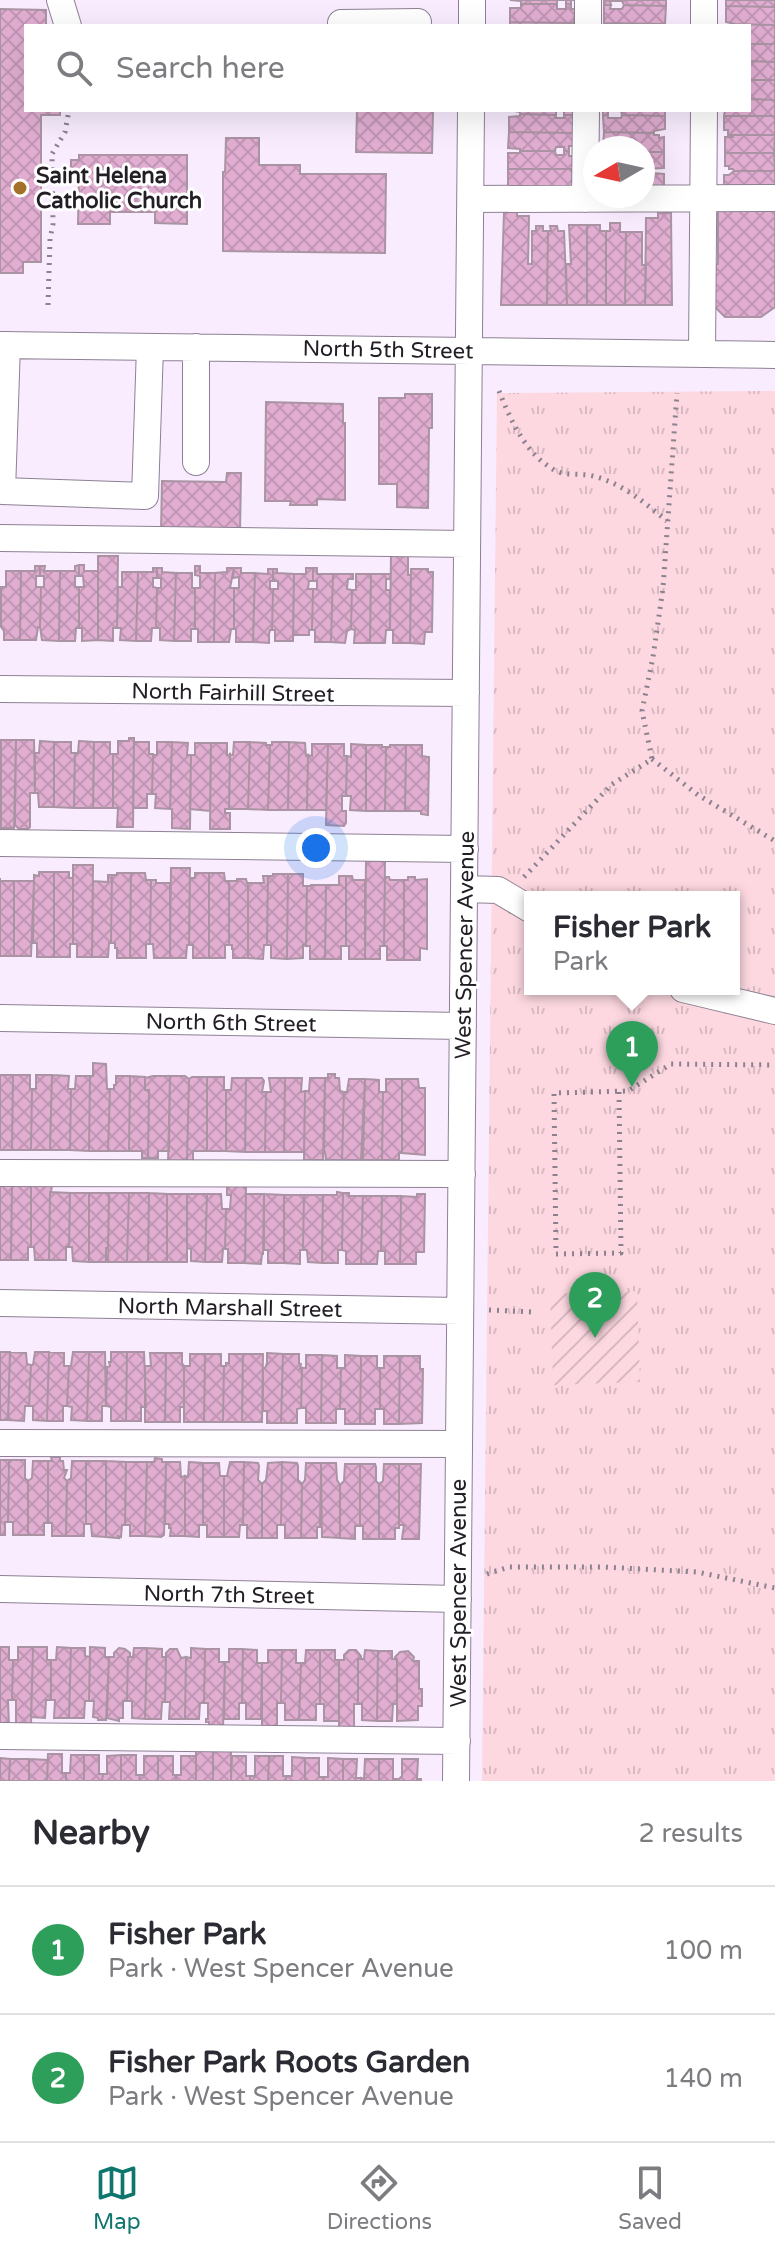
<!DOCTYPE html>
<meta charset="utf-8">
<style>
:root{--surface:#fff;--page:#f7f7f7;--text:#2b2b33;--muted:#7c7c81;--line:#e1e1e2;--accent:#0f766e}
body{margin:0;font-family:"Varela Round",sans-serif;background:var(--page);color:var(--text)}
.compass{position:absolute;left:583px;top:136px;width:72px;height:72px;border-radius:50%;background:var(--surface);box-shadow:0 8px 32px #0002;rotate:261deg}
.you{position:absolute;left:316px;top:848px;width:28px;height:28px;margin:-20px;border:6px solid #fff;border-radius:50%;background:#1a73e8;box-shadow:0 0 0 12px #1a73e833}
.badge{display:grid;place-items:center;width:52px;height:52px;border-radius:50%;background:var(--accent);color:#fff;font-size:26px;font-weight:700}
.pin{position:absolute;translate:-50% -66px;filter:drop-shadow(0 2px 4px #0008)}
.pin::after{content:'';position:absolute;top:42px;width:28px;height:24px;background:inherit;clip-path:polygon(0 0,100% 0,50% 100%)}
.popup{position:absolute;left:524px;top:891px;width:216px;height:104px;box-sizing:border-box;display:grid;place-content:center;border-radius:0px;background:var(--surface);filter:drop-shadow(0 2px 6px #0005);font-size:26px;white-space:nowrap;color:var(--muted)}
.popup b{font-size:30px;color:var(--text)}
.popup::after{content:'';position:absolute;left:50%;top:100%;margin-left:-16px;border:16px solid transparent;border-top-color:var(--surface)}
.list{margin:0;padding:0;list-style:none}
h2{display:flex;justify-content:space-between;align-items:center;height:104px;margin:0;padding:0 32px;font-size:34px}
h2 small{font-size:26px;font-weight:400;color:var(--muted)}
.list li{display:grid;grid-template-columns:52px 1fr auto;gap:24px;align-items:center;box-sizing:border-box;height:128px;padding:0 32px;border-top:2px solid var(--line)}
.list b{display:block;font-size:30px;white-space:nowrap}
.list p{margin:0;font-size:26px;white-space:nowrap;color:var(--muted)}
.list em{font-size:26px;font-style:normal;color:var(--muted)}
.icon{flex:none;width:44px;height:44px;fill:none;stroke:currentColor;stroke-width:2;stroke-linecap:round;stroke-linejoin:round}
.map{position:relative;flex:none;width:775px;height:1781px;overflow:hidden}
.search{position:absolute;background:var(--surface);box-shadow:0 8px 32px #0002;left:24px;right:24px;top:24px;height:88px;display:flex;align-items:center;gap:20px;box-sizing:border-box;padding:0 28px;border-radius:0px;color:var(--muted);font-size:30px}
.sheet{height:360px;background:var(--surface)}
nav{display:flex;justify-content:space-around;align-items:center;box-sizing:border-box;height:112px;border-top:2px solid var(--line);background:var(--surface);font-size:22px;color:var(--muted)}
nav a{display:grid;justify-items:center;gap:4px}
nav .on{color:var(--accent)}
.map>svg:first-child{display:block}
</style>
<div class="map">
<svg width="775" height="1781" viewBox="0 0 775 1781">
<defs>
<pattern id="park-tufts" width="24" height="20" patternUnits="userSpaceOnUse" patternTransform="scale(2)"><rect width="24" height="20" fill="#fdd8e1"/><path d="M3 7l-1-3M5 7V3M7 7l1-3M15 17l-1-3M17 17v-4M19 17l1-3" fill="none" stroke="#d9b9c1"/></pattern>
<pattern id="garden-furrows" width="10" height="10" patternUnits="userSpaceOnUse" patternTransform="scale(2)"><rect width="10" height="10" fill="#fdd8e1"/><path d="M-1 1l2-2M0 10L10 0M9 11l2-2" fill="none" stroke="#d9b9c1"/></pattern>
<pattern id="building-cross-hatch" width="8" height="8" patternUnits="userSpaceOnUse" patternTransform="scale(2)"><rect width="8" height="8" fill="#e1aed2"/><path d="M0 0l8 8M0 8l8-8" fill="none" stroke="#c195b4"/></pattern>
</defs>
<rect width="100%" height="100%" fill="#f8ecfe"/>
<path fill="url(#park-tufts)" fill-rule="evenodd" d="M775,391V1781H482L497,393ZM530,897H734V989H530Z"/>
<path fill="url(#garden-furrows)" d="M637,1291L640,1382L553,1385L550,1294Z"/>
<path fill="url(#building-cross-hatch)" stroke="#aa94a3" stroke-width="2" d="M510,0H575H571V4H566V0H557V4H521V1Z
M604,0H666V6L624,5L622,1H610L611,5H604Z
M726,0H775V7L726,6Z
M521,4H557V9H566V4H571V9H575L574,23L510,22V8H521Z
M604,5H611L610,9H622L624,5L666,6L665,24L604,23Z
M726,6L775,7V25L735,24L726,22Z
M0,9L46,10V26H26V110H60V115H41V262H23V273H0Z
M510,22L574,23V26H510Z
M735,24L775,25V44H749V26Z
M749,44H775V62L749,61Z
M749,61L775,62V80H749Z
M749,80H775V100L749,99Z
M749,99L775,100V116H724L725,110H749Z
M357,110H433L432,153L356,152Z
M509,110H574L575,115H564V110H556V115L520,114V112Z
M603,110H665V116L622,115L621,111H608V115L603,116Z
M520,114L556,115V118H564V115H575L573,133L509,132V117L520,116Z
M608,115V118H621L622,115L665,116V129L654,131V133L604,132L603,116Z
M724,116H775V135H728V130H724Z
M509,132L573,133V146H569V151H564V147H556L555,151H520V149L508,148Z
M604,132L654,133V135H659V138L664,137V152H643V148H603Z
M732,135H775L774,153H725V137H733Z
M226,138H259V165H300V174H386L385,253L223,251V172H225Z
M520,151H555L556,155H564V151H569V156H573V169H508V153H520Z
M643,152H664V168L643,169Z
M725,153H774L775,171H734L733,169H729V166H725Z
M79,155H187V224L155,223V212H110V224H78L79,173H71V160H79Z
M508,169H573V188L508,187Z
M643,169H652V173L664,174V188H643Z
M734,171H775V185L724,190V175H729Z
M718,204H775V307L761,317H725L709,301L712,266L718,264Z
M504,212H517V216H529L528,264H532V231H536V226H543V231H548L547,305H501Z
M658,213H671L672,305H645L646,218H658Z
M610,223H620V232H626L625,305H606V231H610Z
M569,225H587V305H567L566,264H571Z
M587,225H600V231H606V305H587Z
M550,226H557L558,231H564L567,305H547L548,231H551Z
M626,232H642V265H646L645,305H625Z
M405,394H432V428H429L428,508L397,507V484H379V398H405Z
M266,402L343,404V423H345V500L317,499V505H290L291,501H265Z
M227,473H241L240,532L161,531L162,481L226,482Z
M391,555H408V575H411L410,643H393V630H390Z
M98,556H118L117,628H113V641L98,640Z
M79,565V576H75V587H79V628H76L75,641H59L60,571H75V566Z
M79,565H84V571H98V640L82,641V628H79V587H84L83,576H79Z
M35,566H40V576H36V587H41L40,627H38L36,640H20L21,571H35Z
M40,566H45L44,571H60L59,641L42,640L40,627L41,587H44V576H40Z
M195,566H200V573H215L214,642H198V629H195V588H200V576L195,575Z
M153,568H157V578H153V587L157,588L156,628H152L151,641H136L138,572H153Z
M157,568H162V572L176,573L174,641L160,640V628H156L157,588H161V578H157Z
M227,568H234L230,588H234V629H231L229,642H214L215,573L227,572Z
M234,568H241V573H255L253,642H236V629H234V588H239V577L233,578Z
M306,568H313V581H309L308,589H313L312,630H309V635H293L294,574H306Z
M313,568H317V574H333L331,642H315V630H312L313,589H317V581H313Z
M268,569H273V581H270V589H273L272,630H270L269,634V643L253,642L255,573L268,574Z
M273,569H277V573L294,574L293,641H275V630H272L273,589H278V581H273Z
M411,569H428V572H433L432,632H425L424,644L410,643Z
M6,571H21L20,640H4V631L1,627V587H6Z
M122,572H138L136,641L120,640L121,628H117L118,587H122Z
M176,573H192V588H195V629H191V641H174Z
M333,574H353V579H348L347,589L352,590L351,629L347,631L345,643L331,642Z
M356,574H371L370,643H354L355,630L351,629L352,590H356Z
M371,574H391L390,579H386V590H390V630H386L385,643H370Z
M129,738H134V742L133,827H117L118,808H113V754H118V741H129Z
M1,740H16L14,828H1Z
M16,740H34L35,793H30V827L28,829H19L15,825Z
M40,741L54,742V807H39L38,793H35V753H39Z
M79,741L94,742L93,808H74L75,753H78Z
M54,742H71V753H75L74,808L54,807Z
M94,742H110V754H113V808H93Z
M134,742H149V754H153L152,794H147V808H133Z
M157,742H172L170,809L155,808L156,794H152L153,755H157Z
M172,742L188,743L187,755H191L190,829L172,828V809H170Z
M234,742H250L248,809H229L230,754L233,755Z
M250,742L266,743V745H270L268,810L248,809Z
M272,742H289L288,810H268L270,745H272Z
M289,742L305,743L306,756L308,755L307,810H288Z
M195,743H211L210,811L190,809L191,755H195Z
M211,743H227V755L230,754L229,809H225V813H230V829H210Z
M312,744H328L326,810H307L308,755L312,756Z
M328,744H344V756H347L346,796H342V811H346V823L344,826L326,825Z
M351,744L366,745V811L350,810L351,796H346L347,756L351,757Z
M366,745H382V747H386L385,811H366Z
M390,745H406L405,811H385L386,747H390Z
M406,745H422V756L429,757L428,815L421,814V811H405Z
M366,860L385,861L384,946H380V959H365Z
M73,865H93L92,957H77V944H73Z
M171,868H190L189,945H187L186,958H170Z
M39,872H54V957H37V943H33L34,875L39,876Z
M54,872H69V878H73V944H70V957H54Z
M117,873H131L130,958H117V948H115V943H111L112,875H117Z
M131,873H145L146,880H151L150,944H146V958H130Z
M195,873H209V958H193V945H189L190,878H195Z
M209,873H224L225,881H229V945H225V958H209Z
M273,874H288L287,959L271,958V945H267L268,876H273Z
M288,874H303V886H307L306,946L303,945V958L287,959Z
M108,875H112L111,943H109L108,957H92L93,881L108,882Z
M263,876H268L267,945H264L263,959L248,958V883H264Z
M339,876H346V946H341V959H325L326,885H339Z
M346,876H352L353,880H365V959H349V946H346Z
M385,877H389L390,880H404V960H387V946H384Z
M408,877H415V880L427,879V949L420,948V960H404V880H408Z
M0,878V881H14V956H0Z
M237,879H246L247,883H248V958H233V949H232V945H229V881H237Z
M151,880H156V883H170V958H154L153,944H150Z
M14,881H34L31,956H14Z
M311,885H326L325,959H310V946H306L307,886H311Z
M93,1063L106,1064L107,1089H110L108,1151H89L90,1076H93Z
M328,1074H335V1078H339L340,1091L344,1092L342,1160H326L325,1152H324L325,1078H328Z
M0,1075H13L12,1150H0Z
M13,1075H30V1089H32L31,1150H12Z
M36,1075H52L50,1150H31L32,1089H36Z
M52,1075L69,1076L68,1089H71L70,1150H50Z
M76,1076H90L89,1151L70,1150L71,1089H75Z
M116,1076H130L129,1151H108L110,1089H114V1085H116Z
M130,1076L145,1077V1090H149L148,1158H142V1151H129Z
M153,1076H170L169,1151H158V1158H148L149,1090H145V1078Z
M170,1076H185L189,1079L187,1161L168,1163Z
M192,1077H207V1151H193V1161H187L189,1079Z
M207,1077H224V1090H226V1151H207Z
M232,1078H246L245,1152L226,1151V1090H231Z
M246,1078H262L264,1081L262,1092H266L265,1152H245Z
M269,1078H285L284,1152H265L266,1092H271Z
M285,1078H302L301,1092L305,1091L304,1152H284Z
M310,1078H325L323,1160H304L305,1091H309Z
M349,1079H365L361,1160H342L344,1092H347Z
M365,1079L379,1080V1092H383L382,1160H363Z
M386,1079H402V1153H399V1160H382L383,1092H386Z
M402,1079H418L419,1088H425V1155L402,1153Z
M0,1184L12,1185L11,1260H0Z
M227,1184L246,1185L245,1263H228V1249H225L226,1209H230L231,1195H227Z
M12,1185H31V1247H28V1260H11Z
M31,1185H52L51,1192H50L49,1260H35L34,1247H31Z
M50,1192L70,1193L69,1247H66V1260H49Z
M337,1192L343,1193L342,1250H338V1263H322L323,1195H337Z
M70,1193H89V1262L73,1261L72,1247H69Z
M89,1193H109L108,1248H106V1262H89Z
M109,1193H129L127,1262H108Z
M129,1193H149L148,1262H127Z
M149,1193L167,1194V1262H148Z
M343,1193H349V1196H363L361,1264H346V1251L342,1250Z
M167,1194H187V1262H167Z
M187,1194H207L205,1262L191,1261V1249L187,1248Z
M207,1194H221L222,1209H226L225,1249H223L222,1262H205Z
M246,1194H264L263,1254H262L261,1264L245,1263Z
M264,1194L284,1195V1263H268V1250H264Z
M417,1194H425L424,1252H416V1264H400L401,1196L417,1197Z
M284,1195H304L303,1250H300V1264L284,1263Z
M304,1195H323L322,1263L308,1262L307,1250H303Z
M363,1196H382L381,1251H378L377,1264H361Z
M382,1196H401L400,1264H385V1251H381Z
M0,1352H10L8,1420H0Z
M10,1352L26,1353L27,1364L31,1365L29,1406H25L24,1421L8,1420Z
M35,1352H49L47,1421L33,1420V1406H29L31,1365H33Z
M49,1352L64,1353V1366H69L67,1406H63V1421H47Z
M73,1352H89L87,1421L71,1420L72,1407L67,1406L69,1366H71Z
M89,1352H105L106,1406H102V1421H87Z
M111,1352H127L126,1421H111V1407L106,1406L107,1367L110,1366L109,1362H111Z
M127,1352H144L146,1407H141V1421H126Z
M150,1353H166L165,1422H145V1366H151Z
M166,1353H182V1363L184,1366V1407H180V1422H165Z
M267,1353L283,1354L281,1423H267V1411H263V1368H265L267,1363Z
M190,1354H205L204,1422H184V1366H190Z
M205,1354H221V1366H224L223,1422H204Z
M229,1354H243L242,1422H223L224,1366H226V1363H229Z
M243,1354H263L262,1422H242Z
M283,1354H299V1363L301,1364L300,1369L302,1368L301,1408L297,1409V1423H281Z
M306,1355H322L321,1423H306V1408H301L302,1368H306Z
M322,1355L337,1356V1368H341L340,1409H336V1423H321Z
M345,1355L361,1356L360,1424H345V1409H340L341,1368H345Z
M361,1356H377V1368H380V1409H375V1424H360Z
M384,1356H400L399,1424H384V1409H380V1368H384Z
M400,1356H420V1369H423L422,1423L399,1424Z
M51,1457H60V1461H63L64,1470H67L64,1478L67,1481L66,1536H52V1523H48V1461H52Z
M155,1458L162,1459V1462H166L164,1535L161,1537L145,1536L147,1462H154Z
M0,1460H9L8,1522H5V1535H0Z
M9,1460H25V1478L28,1481V1535H13V1522H8Z
M33,1461H48V1523H44V1535H28V1481L32,1478Z
M72,1461H86V1524H84V1536H66L67,1481L71,1478Z
M86,1461H106V1537L92,1536L91,1524H86Z
M106,1461L126,1462L125,1525H122L121,1537L118,1536L119,1538L106,1537Z
M126,1462H147L145,1536H130V1525H125Z
M166,1462H180L181,1477L185,1476V1536H170L171,1528H169V1524H165Z
M189,1462L203,1463V1525H199V1537L185,1536V1476L188,1477Z
M230,1462H244L243,1525H240L239,1537H224V1476H227Z
M244,1462L258,1463L259,1466L258,1480L262,1484V1538H247V1525H243Z
M282,1462L297,1463L298,1466V1480L302,1484L301,1538H285V1525H281Z
M282,1462L281,1525H277V1538H262V1484L266,1480L268,1463Z
M203,1463H219L220,1476H224V1537H207V1525H203Z
M306,1463H321L320,1527H317V1538H301L302,1484L305,1480Z
M321,1463H336L337,1480L340,1485V1538L322,1537Z
M345,1464H360V1525L355,1526V1539L340,1538V1485L344,1481Z
M360,1464H375L376,1467V1481L379,1484V1539H363V1526L360,1525Z
M384,1464H399V1528H395V1539H379V1484L383,1481Z
M399,1464H421L419,1539H402L404,1525H399Z
M0,1647H9V1660H13L12,1700H8L9,1726H0Z
M18,1647H33L31,1725L16,1724V1700H12L13,1660H18Z
M33,1647H47V1660H51V1700H46L45,1718L31,1717Z
M57,1647L71,1648L69,1718H54L55,1700H51V1660H56Z
M90,1647L105,1648V1657H109L106,1720H98V1718L93,1717L94,1701H89Z
M71,1648H85V1656L90,1657L89,1701H85L84,1718H69Z
M119,1648L125,1649L130,1653V1657H128L127,1701H123V1718H119V1721L107,1718L109,1657H114V1653Z
M134,1648H147L145,1719L132,1718V1701H127L128,1657H133Z
M147,1648L162,1649V1657H166L165,1702H162L161,1719H145Z
M191,1648L205,1649L204,1703H200L199,1719H185L186,1657L191,1658Z
M170,1649H177L181,1658L186,1657L185,1719H169L170,1702H165L166,1653Z
M205,1649H219V1662H225L223,1727H209V1722H206V1719H208V1703H204Z
M229,1649H243L242,1703H239V1719H224L225,1662H229Z
M243,1649L257,1650V1663H262L261,1719H246V1703H242Z
M268,1650H282L281,1703H277V1727H262V1663H268Z
M282,1650H296V1663H301L299,1720H285V1703H281Z
M306,1650H320V1704H316V1720H299L301,1663H305Z
M320,1650H335V1660H339V1721H324V1704H320Z
M349,1650H356L361,1656V1659H358V1704H354V1727H339V1660H344V1655Z
M365,1650L378,1651L377,1721L362,1720V1704H358V1659H364Z
M378,1651H392V1659H397V1704H393L392,1721H377Z
M408,1651L414,1657L413,1661H419V1689H422V1706H418V1720L397,1721V1659L395,1657L400,1652Z
M196,1746H213V1781H196Z
M213,1746H231V1781H213Z
M48,1754H62V1773H66V1781H47Z
M71,1755H84V1781H66V1773H70Z
M84,1755H99V1774H103L102,1781H84Z
M121,1755H136V1775H140L139,1781H121Z
M121,1755V1781H102L103,1774H107V1756Z
M144,1756H158V1781H139L140,1775H144Z
M158,1756H173V1775H176V1781H158Z
M181,1756H196V1781H176V1775H181Z
M232,1756H246V1776H250V1781H231Z
M255,1756H269L268,1781H250V1776H255Z
M269,1756H283V1776H286V1781H268Z
M292,1757L305,1758V1781H286V1776H292Z
M0,1758L10,1759L9,1781H0Z
M305,1758H319V1777H324V1781H305Z
M328,1758L343,1759V1781H324V1777H328Z
M10,1759H29V1781H9Z
M29,1759L48,1760L47,1781H29Z
M343,1759H357L356,1778H361V1781H343Z
M365,1759H379V1781H361V1778L364,1779Z
M379,1759H393V1779H397V1781H379Z
M402,1759H418L417,1779H421V1781H397L402,1776Z"/>
<g fill="none" stroke-linecap="round" stroke-linejoin="round">
<defs>
<path id="minor" d="M60,0L68,26
M341,23L418,22
M472,26V0
M588,26V0
M704,26V0
M471,199L775,198
M585,199L586,110
M0,345L775,355
M7,345L2,491L145,496L150,347
M196,347V462
M702,354L704,110
M0,538L467,544
M0,689L466,693
M0,843L465,849
M465,889L498,890L530,909
M683,989L775,1011
M0,1018L463,1026
M0,1173L462,1174
M0,1303L460,1311
M0,1443L459,1444
M0,1589L458,1599
M0,1736L457,1741
M456,1781L471,110"/>
</defs>
<use href="#minor" stroke="#8d8094" stroke-width="28"/>
<path stroke="#8a828f" stroke-width="5" stroke-dasharray="2 6" stroke-linecap="butt" d="M48,305L50,239L53,224L52,154L65,132L69,110
M499,391C511,421 526,455 556,471C567,476 581,473 593,476C622,483 645,503 667,521
M652,759L698,795L775,841
M524,877L611,785L652,759L642,711L653,657L663,588L677,393
M619,1092L621,1253L556,1254L554,1093L628,1091L671,1064L775,1065
M489,1310L532,1312
M487,1574L509,1567H603L697,1572L775,1588"/>
<use href="#minor" stroke="#fff" stroke-width="26"/>
</g>
<circle fill="#a37228" stroke="#fff" stroke-width="3" cx="20" cy="188" r="8"/>
<g text-anchor="middle" stroke-width="6" stroke-linejoin="round" paint-order="stroke">
<g font-size="22" font-weight="bold" fill="#231e26" stroke="#fff" text-anchor="start">
<text x="36" y="183">Saint Helena<tspan x="36" dy="25">Catholic Church</tspan></text>
</g>
<g font-size="22" fill="#231e26" stroke="#fff">
<text transform="translate(388 349) rotate(1)" y="8">North 5th Street</text>
<text transform="translate(233 692) rotate(1)" y="8">North Fairhill Street</text>
<text transform="translate(464 945) rotate(-89)" y="8">West Spencer Avenue</text>
<text transform="translate(231 1022) rotate(1)" y="8">North 6th Street</text>
<text transform="translate(230 1307) rotate(1)" y="8">North Marshall Street</text>
<text transform="translate(458 1593) rotate(-90)" y="8">West Spencer Avenue</text>
<text transform="translate(229 1594) rotate(1)" y="8">North 7th Street</text>
</g>
</g>
</svg>
<svg class="compass" viewBox="-18 -18 36 36"><path d="M0-13l5 13h-10z" fill="#e53935"/><path d="M0 13l5-13h-10z" fill="#7c7c81"/></svg>
<div class="you"></div>
<div class="pin badge" style="left:632px;top:1087px;background:#2e9e5b">1</div>
<div class="popup"><b>Fisher Park</b>Park</div>
<div class="pin badge" style="left:595px;top:1338px;background:#2e9e5b">2</div>
<div class="search"><svg class="icon" aria-label="search" viewBox="0 0 24 24"><circle cx="10" cy="10" r="6"/><path d="M15 15l6 6"/></svg>Search here</div>
</div>
<section class="sheet">
<h2>Nearby<small>2 results</small></h2>
<ul class="list">
<li><span class="badge" style="background:#2e9e5b">1</span><div><b>Fisher Park</b><p>Park · West Spencer Avenue</p></div><em>100 m</em></li>
<li><span class="badge" style="background:#2e9e5b">2</span><div><b>Fisher Park Roots Garden</b><p>Park · West Spencer Avenue</p></div><em>140 m</em></li>
</ul>
</section>
<nav>
<a class="on"><svg class="icon" aria-label="map" viewBox="0 0 24 24"><path d="M3 6l6-2 6 2 6-2v14l-6 2-6-2-6 2zM9 4v14M15 6v14"/></svg>Map</a>
<a><svg class="icon" aria-label="directions" viewBox="0 0 24 24"><path d="M12 3l9 9-9 9-9-9zM9 14v-3h6M13 9l2 2-2 2"/></svg>Directions</a>
<a><svg class="icon" aria-label="saved" viewBox="0 0 24 24"><path d="M7 4h10v16l-5-4-5 4z"/></svg>Saved</a>
</nav>
